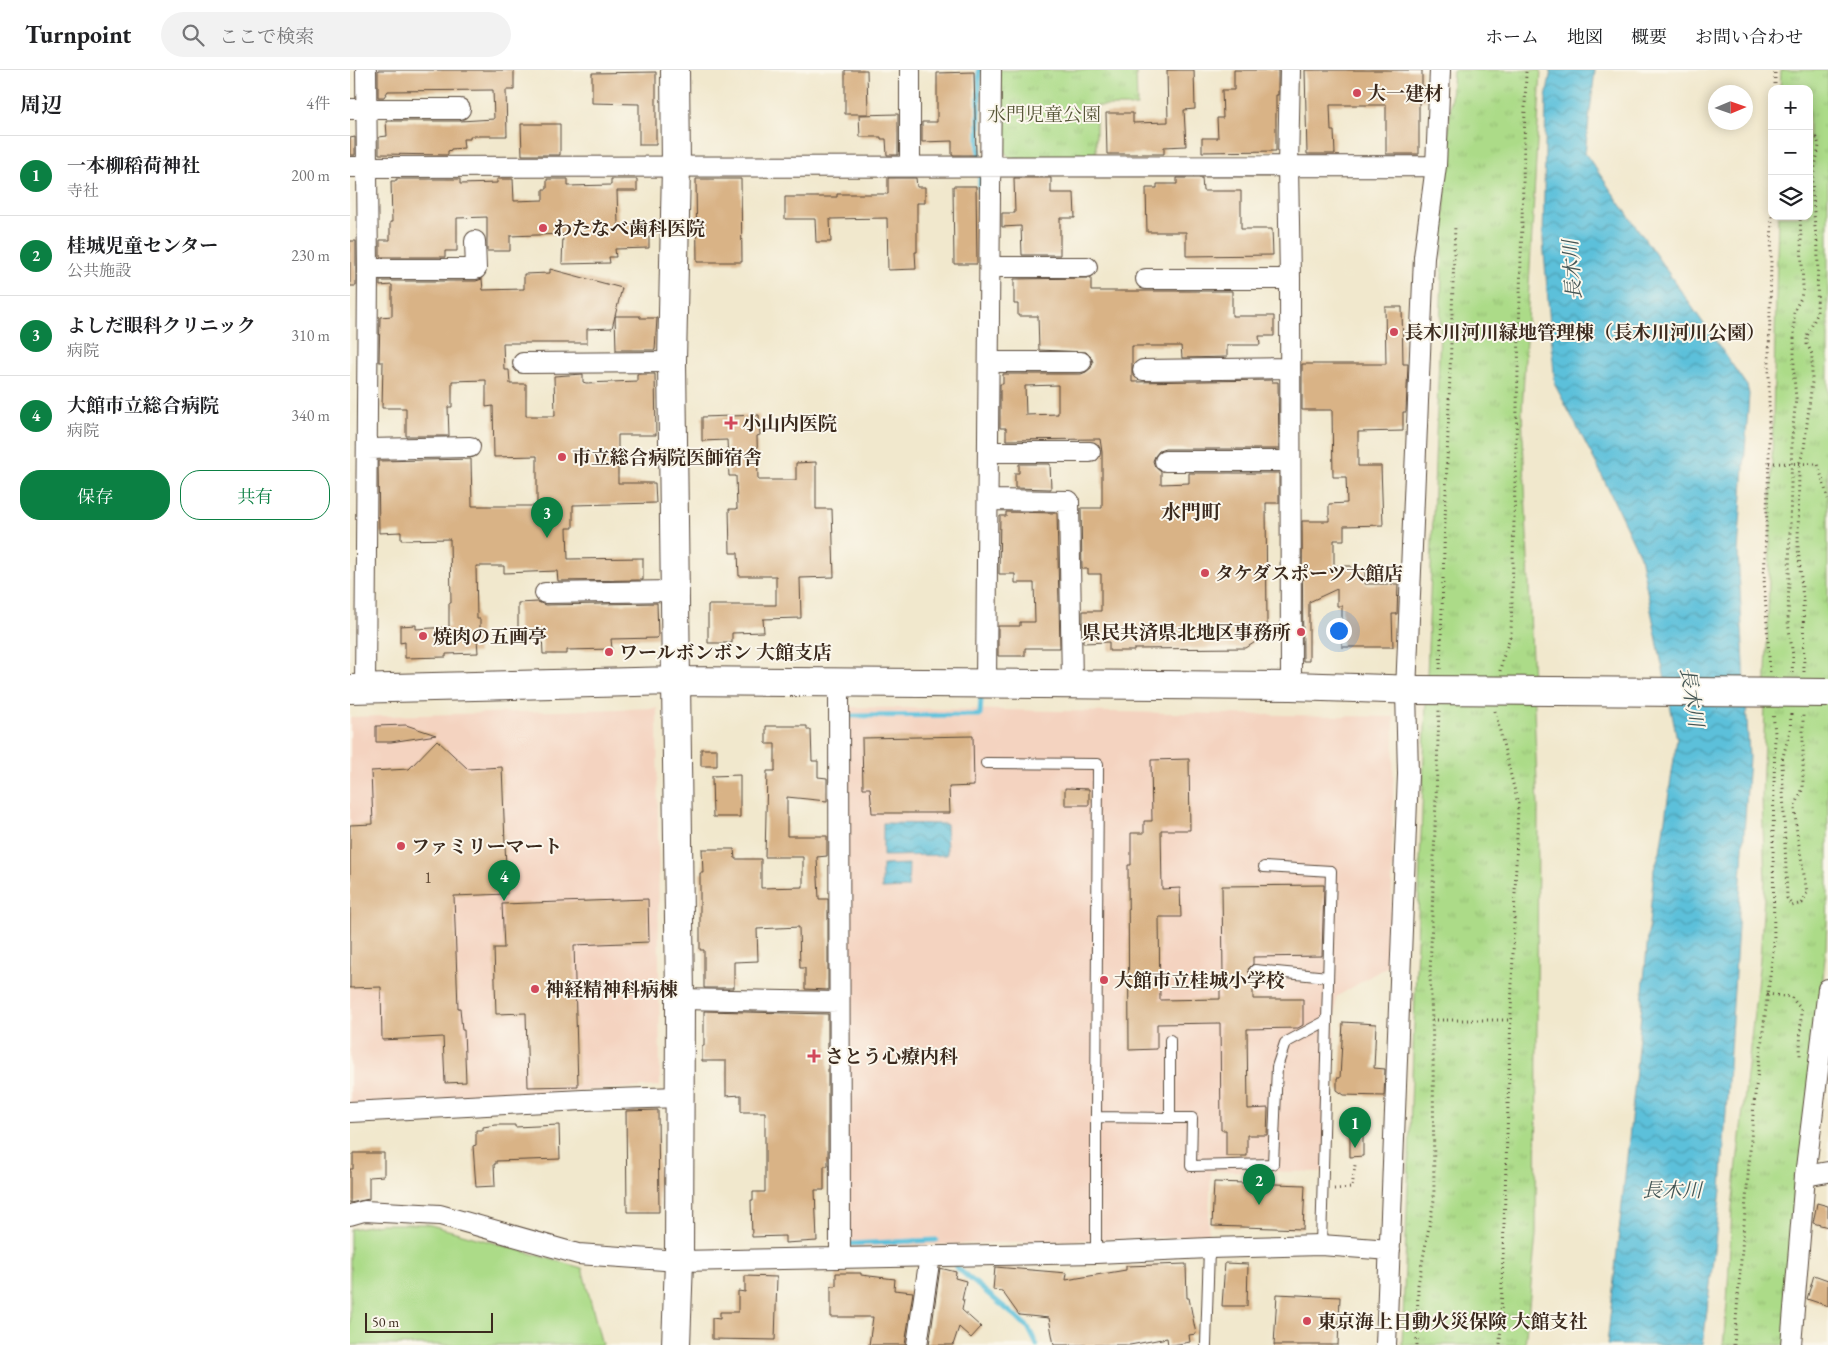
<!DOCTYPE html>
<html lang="ja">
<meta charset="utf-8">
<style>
:root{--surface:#fff;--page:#f2f2f2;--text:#202124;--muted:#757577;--line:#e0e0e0;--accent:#0b8043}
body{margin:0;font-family:"EB Garamond","Noto Serif JP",serif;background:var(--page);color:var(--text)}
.controls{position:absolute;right:15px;top:15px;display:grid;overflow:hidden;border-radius:10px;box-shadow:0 2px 12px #0003}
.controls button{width:45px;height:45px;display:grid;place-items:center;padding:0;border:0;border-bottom:1px solid var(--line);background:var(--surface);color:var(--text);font:25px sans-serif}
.compass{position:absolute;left:1358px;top:15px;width:45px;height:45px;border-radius:50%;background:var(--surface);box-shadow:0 2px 12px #0003;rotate:88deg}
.scale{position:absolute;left:15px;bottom:12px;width:128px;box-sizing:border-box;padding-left:5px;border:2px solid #3b2a1e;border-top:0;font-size:14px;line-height:18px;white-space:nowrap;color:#3b2a1e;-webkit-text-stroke:4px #fbf7ec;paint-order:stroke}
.you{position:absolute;left:988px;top:560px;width:18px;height:18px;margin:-12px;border:4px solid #fff;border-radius:50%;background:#1a73e8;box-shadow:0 0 0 8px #1a73e833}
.badge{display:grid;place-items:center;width:32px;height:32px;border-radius:50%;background:var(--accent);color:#fff;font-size:16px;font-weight:700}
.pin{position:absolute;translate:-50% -41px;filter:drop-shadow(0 1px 2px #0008)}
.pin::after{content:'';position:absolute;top:26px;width:18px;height:15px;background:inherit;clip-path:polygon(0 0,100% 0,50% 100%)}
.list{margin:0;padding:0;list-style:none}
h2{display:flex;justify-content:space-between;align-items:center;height:65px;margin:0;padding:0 20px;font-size:21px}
h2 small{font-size:16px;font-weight:400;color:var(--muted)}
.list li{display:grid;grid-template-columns:32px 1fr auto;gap:15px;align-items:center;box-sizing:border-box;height:80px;padding:0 20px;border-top:1px solid var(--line)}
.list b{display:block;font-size:19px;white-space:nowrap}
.list p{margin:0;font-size:16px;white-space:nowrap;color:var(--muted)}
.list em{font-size:16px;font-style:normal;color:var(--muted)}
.actions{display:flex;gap:10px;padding:15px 20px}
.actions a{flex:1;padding:11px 0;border:1px solid var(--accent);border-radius:20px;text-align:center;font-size:18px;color:var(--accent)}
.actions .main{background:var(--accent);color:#fff}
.icon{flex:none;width:28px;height:28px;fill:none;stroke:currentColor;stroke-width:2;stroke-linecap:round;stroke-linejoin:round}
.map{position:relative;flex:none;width:1478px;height:1275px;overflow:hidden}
header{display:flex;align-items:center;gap:30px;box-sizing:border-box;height:70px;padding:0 25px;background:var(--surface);border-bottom:1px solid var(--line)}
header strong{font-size:24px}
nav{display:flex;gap:28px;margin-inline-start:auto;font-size:18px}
.search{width:350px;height:45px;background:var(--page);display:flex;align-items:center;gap:12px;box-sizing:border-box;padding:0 18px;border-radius:28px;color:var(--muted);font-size:19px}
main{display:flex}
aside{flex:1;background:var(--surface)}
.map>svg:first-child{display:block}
</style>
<header>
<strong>Turnpoint</strong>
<div class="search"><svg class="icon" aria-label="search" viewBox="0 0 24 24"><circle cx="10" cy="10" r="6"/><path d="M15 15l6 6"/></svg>ここで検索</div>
<nav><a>ホーム</a><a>地図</a><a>概要</a><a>お問い合わせ</a></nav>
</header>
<main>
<aside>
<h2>周辺<small>4件</small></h2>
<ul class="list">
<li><span class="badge">1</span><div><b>一本柳稻荷神社</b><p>寺社</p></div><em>200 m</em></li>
<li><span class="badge">2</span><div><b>桂城児童センター</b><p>公共施設</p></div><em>230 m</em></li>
<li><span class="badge">3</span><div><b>よしだ眼科クリニック</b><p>病院</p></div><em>310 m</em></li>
<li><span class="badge">4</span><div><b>大館市立総合病院</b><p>病院</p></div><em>340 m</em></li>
</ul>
<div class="actions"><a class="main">保存</a><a>共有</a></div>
</aside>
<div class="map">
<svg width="1478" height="1275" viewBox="0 0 1478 1275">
<defs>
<pattern id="park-tufts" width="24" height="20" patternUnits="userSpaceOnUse" patternTransform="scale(1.25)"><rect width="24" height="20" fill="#acdb88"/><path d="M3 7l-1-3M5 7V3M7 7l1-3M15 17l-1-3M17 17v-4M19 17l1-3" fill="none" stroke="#95bc75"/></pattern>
<pattern id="water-waves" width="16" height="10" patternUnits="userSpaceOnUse" patternTransform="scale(1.25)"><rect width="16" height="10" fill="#5cc0da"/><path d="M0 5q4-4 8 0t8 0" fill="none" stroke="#4d9cb0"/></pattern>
</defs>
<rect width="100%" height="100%" fill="#fbf7ec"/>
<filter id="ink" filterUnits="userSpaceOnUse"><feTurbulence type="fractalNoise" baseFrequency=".02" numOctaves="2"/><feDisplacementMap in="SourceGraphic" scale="10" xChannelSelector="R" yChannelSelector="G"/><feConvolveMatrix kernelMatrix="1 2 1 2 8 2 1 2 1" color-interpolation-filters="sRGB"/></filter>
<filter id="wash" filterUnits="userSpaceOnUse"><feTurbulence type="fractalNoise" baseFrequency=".0096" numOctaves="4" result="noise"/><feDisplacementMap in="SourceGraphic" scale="20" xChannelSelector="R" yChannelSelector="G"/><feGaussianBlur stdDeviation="1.12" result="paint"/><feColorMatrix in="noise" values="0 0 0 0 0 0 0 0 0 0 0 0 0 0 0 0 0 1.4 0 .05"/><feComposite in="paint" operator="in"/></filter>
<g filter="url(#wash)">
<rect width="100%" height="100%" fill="#f1e8cd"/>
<path fill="#f4d3c0" d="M493,637L1044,647L1041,894L986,927L980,1102L861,1101L858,1166L496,1178Z
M307,638L310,1016L0,1035V647Z"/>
<path fill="#acdb88" stroke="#748253" d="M31,1154H77L232,1198L252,1275H0V1159Z"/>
<path fill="url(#park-tufts)" stroke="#748253" d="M649,0H786L787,36H746V89H661L650,77Z
M1103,0H1191L1172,342L1188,737L1186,1165L1175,1275H1052L1096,98Z
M1431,0H1478V827L1476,878L1436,1275H1373L1377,1234L1382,1138L1410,889L1415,811L1412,729L1419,511L1428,146H1459V19H1430Z"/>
<path fill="url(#water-waves)" stroke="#4c757c" d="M1201,0H1245L1235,83L1397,316L1399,324L1388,483L1399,687L1371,1120L1353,1275H1257L1284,1021L1304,799L1310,782L1327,669L1290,486L1247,395L1205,315L1193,170L1196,29Z
M533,753L596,754L597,785L533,786Z
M559,794L558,818L532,819V795Z"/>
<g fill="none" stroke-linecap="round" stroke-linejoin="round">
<path stroke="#5cc0da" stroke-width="5" d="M629,0V91
M630,159V107
M494,647V646L630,645L631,628
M498,1171V1174L586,1170
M606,1197L678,1257L687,1275"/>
</g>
<g id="blocks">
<path fill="#d9b386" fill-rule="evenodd" d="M28,0H164V20H156L157,66H120V69H113L114,78L101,79V80L98,81V85L29,84V67L37,66L36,51H110L144,49L143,20L38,21L34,27H28Z
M495,0H517L518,44H495Z
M817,0H844L845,39L834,40L836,76L814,77V84H757L756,43H783V53L818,52Z
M884,0H928V25H926V81L852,82V68H868L867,48H873L872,20H884Z
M955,0H1072V16H1076L1077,31H1069V84H1036V35H980L981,61H984L985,84H957Z
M306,2V75H289V34L242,33V3Z
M624,2L626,85H602V71L572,72V52H587V3Z
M548,44V85H537L536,69H531V67H510L509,45Z
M171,54H210V85H172Z
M5,67V85H0V68Z
M538,108H566L567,117H575V133H567V182H565L566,199L538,200L537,148L480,149L481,172H466L465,149H435V127H487V124H538Z
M664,108H701V123H724L725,148H710V185H672L671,156L652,157V143H665Z
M827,108H852L853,121H891V159H922L923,185L836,186V162H797L796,118H807V114H827Z
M46,109H110V114L147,113V109H163L164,131L193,130V119H197V109H218V116L261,115V109H287V121H267L268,155L299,154V178L265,179L266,187H259L260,193L212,194L213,164L160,166V181H137V147L107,148V181H95V187H30V170H40V152H42L41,111H46Z
M346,109H391L392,192H347Z
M603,116H626L627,194H604Z
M0,171H6V216H0Z
M200,199L272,218L262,258L237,259V273H153L154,300H159L160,314H176V346H205L204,306L233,304V312L236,313L287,311V304H305L306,365H268V413H305L306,433L223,435V458H217L218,489L293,488V510L208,511L207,501L154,503V496H126L127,549H130V568H127L128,583L96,584V587L55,588V572L50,573V556L66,555V559L99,557V533H101L100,469L51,470V462L29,463L28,391L121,389L122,436H187V386L144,387L143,336L136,337V310L102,311V337H98L99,366H56V338H32L33,292H29L30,247L42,246V215L30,216V211H126L132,209L133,220L174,219V204L200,203Z
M741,208V221H882V246H924V266H909L910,275H877V287L832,288L831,276H782V312L922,310V312H928L929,379H815L809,381L805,386L803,391L805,397L811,402V414L839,413V403H929V433H916L917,555L910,569L896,578L784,579V581H759V572L733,573V541H751V504H738V499H732L731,438H752V382L750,369L656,370V358H650V314H653V304H731L736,302L741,298L743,292L741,287L736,282L689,280L688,246H668V234H664V209ZM708,315V344L676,345L675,316Z
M1035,237H1052L1053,294H1058L1056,342H1053V361L1008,362V396H1031L1033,455L994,456V470H984V496H1001V500H1015V514H1048L1047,544H1042L1043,577H992V536H987V519L959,532V591H953L952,451H979V434L997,433L996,407H983L982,340H952V294H1036Z
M265,246H290V248H307L305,280H266Z
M409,345L410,365L407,366L408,410H446V393L466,392V439H482L484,507L450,508L451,548L413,549L414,562L382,563V573H358V535H426V506H389L388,483H380L379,439H387L386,406H379L377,370L352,371V347Z
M669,394H700L701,419L665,418V403H669Z
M656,442L707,443L710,578H675V586H648V556H670V552H685L684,513H665V504H649L650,446H656Z
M188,532L195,535L307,533L308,567L307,568L261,569L262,579L217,580V584H193L192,565H168V533Z
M56,655L86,665L41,672H26V656Z
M416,656H457V660H461L462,691H468V707L477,708V731L437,727V766H477V786L467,787L469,829H478V920L455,919V898H450L449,857L407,859L408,891L384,892V918H354V880H350V803H353L352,779H384L385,789H411V818L453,817V787H415L417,701H425V674H416Z
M623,666L624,716L599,717L600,743H522L520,718H513L512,668Z
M87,670L118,699L152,697L157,824L104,826L108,938H110L112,960H114L116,1012L95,1013L93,967L32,970L31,917L0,918V755L23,754L21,701L59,699Z
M351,679H367V696H351Z
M839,689L840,760H811L812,819L830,818L831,847H809L810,930L870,929V907H873L872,816L974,815L972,886L903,887V894L898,899L899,903L903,906V929H953V955L948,958L897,959L898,1039L918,1038L917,1065H897V1086H876V1060H871L870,953L807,954V979L779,980L778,795H781V763H794V751H802L801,690Z
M390,705V747H363L362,706Z
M715,718L739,719V735H715Z
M298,829L299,872L224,875L228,1016L178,1017L176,943L146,944L144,878H154L152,834Z
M354,941L478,944V1096H474V1120H465L467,1171L435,1173V1166L402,1167L401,1130H403V1122H415V1042H391V1025L376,1026V991H352V976H354Z
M993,952L1026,954L1024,998L1035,999L1034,1026L994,1025L987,1020V1008H990Z
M308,1040L309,1142H277L276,1041Z
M146,1055H165V1057L209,1055L210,1089L146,1091V1094H144L145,1116L126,1117L123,1076L126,1075V1060H133V1057Z
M1000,1064H1013V1086L1000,1087Z
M3,1083H34V1106L19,1107V1129L0,1133V1099H3Z
M864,1112L955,1115L953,1159L862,1156Z
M1467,1133L1478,1136V1157L1463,1153Z
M875,1193L898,1194L897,1236H872Z
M836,1194L837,1228H839L846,1264L839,1265L840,1272L822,1275H818L817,1268L780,1275H704L699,1248L669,1245L652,1221L643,1220L645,1197L717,1203L716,1210L776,1200V1196Z
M590,1198L606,1202L605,1208L616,1211L612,1230H614L612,1240L631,1257L621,1268L609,1257L603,1275H579Z
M486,1203H511V1205L545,1209L544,1220L563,1222L555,1275H519L523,1247H481V1216H486Z
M1464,1205L1478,1210V1236L1457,1229Z
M395,1206L427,1207L425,1270L362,1269V1248L370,1249V1242H388V1221L395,1222Z
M927,1224L990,1227L988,1275H924Z"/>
</g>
</g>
<g filter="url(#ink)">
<use href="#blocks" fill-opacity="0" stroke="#564638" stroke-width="1"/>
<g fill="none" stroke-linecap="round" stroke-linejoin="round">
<defs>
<path id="lane" d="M636,693L748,694L746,1047
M914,797L981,801L971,1175
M905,900L978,907
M820,970V1048H842L841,1096L923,1094L927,997L935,973L976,951
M746,1183V1047L820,1048
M856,1275L859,1178"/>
<path id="street" d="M560,0V96
M940,0L938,96L940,209L941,616
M0,39H110
M0,97L1086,96
M641,197H737
M18,199H126L125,171
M796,209H940
M640,292H731
M173,293L322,292
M793,300L940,298
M17,379L120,377
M639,382H740
M815,391H940
M639,430L719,431L722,614
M195,523L324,521
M489,612L490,1187
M636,614L641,0
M15,618L18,199L16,0
M330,929L489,932
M0,1042L233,1030L330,1027
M1455,1106L1478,1102
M0,1145L14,1141L90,1145L228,1184L329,1191L746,1183L859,1178L971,1175L1040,1180
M567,1275L580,1186
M1036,1275L1058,704L1056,621L1074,187L1086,96L1090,0
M1441,1275L1455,1106L1478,919"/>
<path id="secondary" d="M325,0L326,96L322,292L330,929L329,1191L326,1275
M0,619L325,611L941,616L1069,620"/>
</defs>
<use href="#lane" stroke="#564638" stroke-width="12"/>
<use href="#street" stroke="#564638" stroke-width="22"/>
<use href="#secondary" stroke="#564638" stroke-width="30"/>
<path stroke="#564638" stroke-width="3" stroke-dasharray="1 4" stroke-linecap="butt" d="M1425,19V0
M1419,393L1468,394L1478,429
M1090,599L1105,155
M1150,601L1152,591L1161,564L1176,0
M1420,602L1414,509L1419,393V289L1422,142
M1454,602L1453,529L1448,478L1449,395L1454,379L1462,312V284L1457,274V266L1467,244L1468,178L1465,158L1462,112L1469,76L1467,68L1459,69
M1442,603L1443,586L1438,552L1442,367L1446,328L1444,307V241L1451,228L1453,217L1450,146
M1145,641L1168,734L1150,1275
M1441,644L1440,661L1432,690L1437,828L1442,836L1452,833L1457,823L1446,757L1445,737L1453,718V643
M1417,924L1441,927L1451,939L1450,986
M1082,950H1161
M984,1119L1002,1118L1005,1095
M1067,1275L1068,1215L1084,1130L1083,973L1080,905L1089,640
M1384,1275L1404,1033L1424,874L1423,769L1425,663L1423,643"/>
<use href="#lane" stroke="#fff" stroke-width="10"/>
<use href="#street" stroke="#fff" stroke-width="20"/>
<use href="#secondary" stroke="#fff" stroke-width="28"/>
<defs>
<path id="secondary-bridge" d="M1069,620L1478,623"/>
</defs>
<use href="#secondary-bridge" stroke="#564638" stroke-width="30" stroke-linecap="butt"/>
<use href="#secondary-bridge" stroke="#fff" stroke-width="28"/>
</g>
</g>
<g fill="#d1495b" stroke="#fbf7ec" stroke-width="2">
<circle cx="1007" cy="23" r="5"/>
<circle cx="193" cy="158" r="5"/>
<circle cx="1044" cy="262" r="5"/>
<path d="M378.5 345.5h5v5h5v5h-5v5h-5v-5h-5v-5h5z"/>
<circle cx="212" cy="387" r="5"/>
<circle cx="855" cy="503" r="5"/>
<circle cx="951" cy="562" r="5"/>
<circle cx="73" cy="566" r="5"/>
<circle cx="259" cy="582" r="5"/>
<circle cx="51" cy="776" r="5"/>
<circle cx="754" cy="910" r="5"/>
<circle cx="185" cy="919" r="5"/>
<path d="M461.5 978.5h5v5h5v5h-5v5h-5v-5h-5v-5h5z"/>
<circle cx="957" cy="1251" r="5"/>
</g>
<g text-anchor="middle" stroke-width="4" stroke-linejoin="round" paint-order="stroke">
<g font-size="16" fill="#624c38">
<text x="78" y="813">1</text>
</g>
<g font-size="19" font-weight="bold" fill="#3b2a1e" stroke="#fbf7ec" text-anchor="start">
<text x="1017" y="30">大一建材</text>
<text x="203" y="165">わたなべ歯科医院</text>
<text x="1054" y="269">長木川河川緑地管理棟（長木川河川公園）</text>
<text x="392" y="360">小山内医院</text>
<text x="222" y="394">市立総合病院医師宿舎</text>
<text x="865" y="510">タケダスポーツ大館店</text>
<text x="941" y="569" text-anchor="end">県民共済県北地区事務所</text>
<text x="83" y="573">焼肉の五画亭</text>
<text x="269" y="589">ワールボンボン 大館支店</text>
<text x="61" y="783">ファミリーマート</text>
<text x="764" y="917">大館市立桂城小学校</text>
<text x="195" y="926">神経精神科病棟</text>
<text x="475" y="993">さとう心療内科</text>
<text x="967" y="1258">東京海上日動火災保険 大館支社</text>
</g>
<g font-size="19" fill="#575638" stroke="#fbf7ec">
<text x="694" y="51">水門児童公園</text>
</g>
<g font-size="20" font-style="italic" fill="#455756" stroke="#fbf7ec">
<text transform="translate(1222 200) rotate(-94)" y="7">長木川</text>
<text transform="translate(1342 627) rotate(81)" y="7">長木川</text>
<text x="1322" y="1127">長木川</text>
</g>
<g font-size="20" font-weight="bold" fill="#3b2a1e" stroke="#fbf7ec">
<text x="841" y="449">水門町</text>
</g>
</g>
</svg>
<div class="controls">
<button>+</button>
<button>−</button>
<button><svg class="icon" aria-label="layers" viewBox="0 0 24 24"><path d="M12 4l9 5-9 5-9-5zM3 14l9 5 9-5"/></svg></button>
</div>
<svg class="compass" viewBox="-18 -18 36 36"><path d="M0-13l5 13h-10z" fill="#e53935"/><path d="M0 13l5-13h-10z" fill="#757577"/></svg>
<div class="scale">50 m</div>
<div class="you"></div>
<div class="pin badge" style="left:1005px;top:1078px">1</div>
<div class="pin badge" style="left:909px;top:1135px">2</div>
<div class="pin badge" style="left:197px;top:468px">3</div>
<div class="pin badge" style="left:154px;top:831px">4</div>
</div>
</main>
